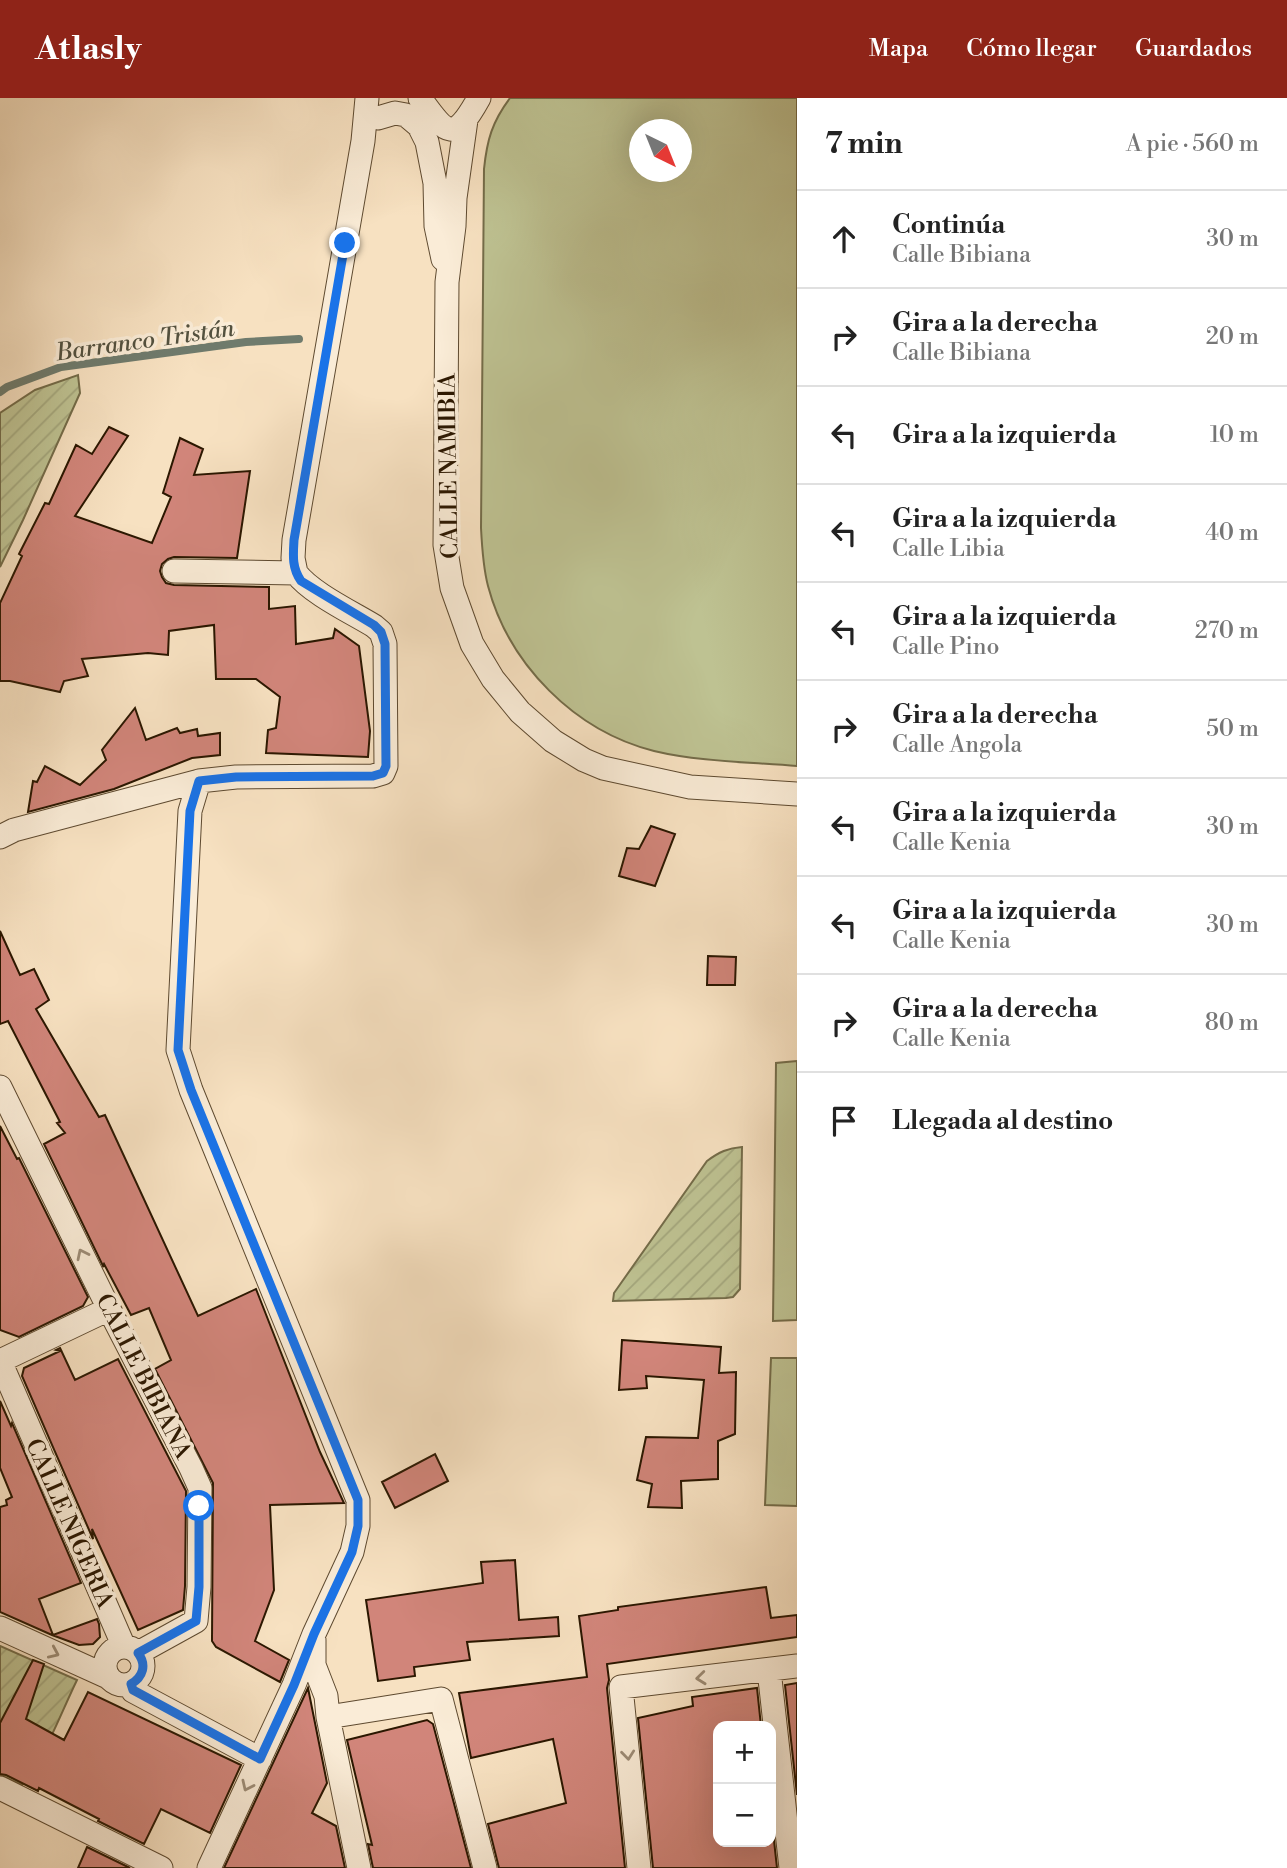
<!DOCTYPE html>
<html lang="es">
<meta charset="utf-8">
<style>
:root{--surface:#fff;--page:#f2f2f2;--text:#222;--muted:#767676;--line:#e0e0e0;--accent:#8f2418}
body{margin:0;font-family:"Libre Bodoni",serif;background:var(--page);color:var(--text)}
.controls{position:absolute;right:21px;bottom:21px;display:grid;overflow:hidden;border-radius:14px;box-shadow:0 7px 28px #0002}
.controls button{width:63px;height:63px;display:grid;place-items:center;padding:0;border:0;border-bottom:2px solid var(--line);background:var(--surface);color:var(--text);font:35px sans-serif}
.compass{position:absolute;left:629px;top:21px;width:63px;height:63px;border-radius:50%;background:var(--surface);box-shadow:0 7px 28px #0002;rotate:137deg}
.stop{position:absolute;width:21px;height:21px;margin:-16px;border:5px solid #1a73e8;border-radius:50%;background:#fff}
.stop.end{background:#1a73e8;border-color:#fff;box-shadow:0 2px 7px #0008}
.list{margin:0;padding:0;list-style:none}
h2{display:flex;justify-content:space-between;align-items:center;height:91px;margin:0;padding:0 28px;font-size:30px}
h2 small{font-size:23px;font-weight:400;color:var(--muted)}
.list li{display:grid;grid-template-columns:46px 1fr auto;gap:21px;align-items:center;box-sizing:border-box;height:98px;padding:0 28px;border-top:2px solid var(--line)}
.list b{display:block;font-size:26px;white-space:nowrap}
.list p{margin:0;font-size:23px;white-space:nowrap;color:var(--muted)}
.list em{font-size:23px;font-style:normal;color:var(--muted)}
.icon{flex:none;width:38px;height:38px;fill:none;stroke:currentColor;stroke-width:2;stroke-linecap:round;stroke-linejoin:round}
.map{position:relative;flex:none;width:797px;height:1770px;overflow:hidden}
header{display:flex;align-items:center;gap:42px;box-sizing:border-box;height:98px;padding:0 35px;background:var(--accent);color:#fff}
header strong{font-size:33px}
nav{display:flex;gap:38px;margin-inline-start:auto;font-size:24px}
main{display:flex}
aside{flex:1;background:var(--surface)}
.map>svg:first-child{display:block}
</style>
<header>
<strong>Atlasly</strong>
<nav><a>Mapa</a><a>Cómo llegar</a><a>Guardados</a></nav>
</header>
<main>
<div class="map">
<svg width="797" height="1770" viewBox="0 0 797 1770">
<defs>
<pattern id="garden-furrows" width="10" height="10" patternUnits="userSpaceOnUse" patternTransform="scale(1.75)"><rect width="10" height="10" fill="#bec292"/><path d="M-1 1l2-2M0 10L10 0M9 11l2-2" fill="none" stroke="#a3a67c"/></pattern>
</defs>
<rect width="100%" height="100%" fill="#f7e1c1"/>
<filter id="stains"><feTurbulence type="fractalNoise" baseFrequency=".00286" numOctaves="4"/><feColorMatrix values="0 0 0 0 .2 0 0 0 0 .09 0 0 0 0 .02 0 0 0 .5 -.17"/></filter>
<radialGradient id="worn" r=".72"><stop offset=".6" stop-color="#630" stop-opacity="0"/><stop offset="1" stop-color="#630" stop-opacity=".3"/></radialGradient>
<path fill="url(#garden-furrows)" stroke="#746c49" stroke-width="2" d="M78,277L80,295L23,422L0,469V315L35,292Z
M742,1049L740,1191L733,1199L726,1200L613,1203L614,1195L707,1063C719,1054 728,1050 742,1049Z
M0,1548L77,1582C60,1617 46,1657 22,1687L0,1677Z"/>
<path fill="#bec292" stroke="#746c49" stroke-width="2" fill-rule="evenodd" d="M510,0H797V668C750,664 700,664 654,653C575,633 509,567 488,488C483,469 482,450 481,430L484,71C487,42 492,24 510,0ZM640,32H682V74H640Z
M797,963V1222L773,1223L776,965Z
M771,1260H797V1408L765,1407Z"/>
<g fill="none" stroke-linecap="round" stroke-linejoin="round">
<path stroke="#6f7b6d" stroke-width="8" d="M0,294L7,289L61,269L246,244L299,241"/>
</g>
<path fill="#d1857a" stroke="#2b1700" stroke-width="2" d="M109,329L128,338L75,418L152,445L171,399L163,395L180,340L203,351L194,377L250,373L237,460L174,459L168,461L162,466L160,473L162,479L166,485L174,487L269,489V511L295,508L296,546L333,540L335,531L359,548L370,633L368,659L266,655L268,632L276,630L280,599L256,581H216L214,527L169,533L168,557L148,555L82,561L88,578L64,583L60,594L10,583H0V505L22,458L19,456L45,405L49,406L76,347L92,356Z
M135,610L146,642L177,630L180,635L197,631L198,638L220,635V657L192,660L114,691L28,714L33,683L37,684L45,668L80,687L106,662L102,652Z
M651,728L675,736L655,788L619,778L627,750L639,751Z
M0,833L20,877L34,871L49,902L36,911L99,1019L105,1017L198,1218L256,1191L320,1354L344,1405L270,1407L274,1492L255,1543L289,1562L280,1584L216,1549L212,1543L213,1385L155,1271L171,1262L149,1210L131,1217L104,1166L103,1168L44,1046L65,1035L57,1025L60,1024L8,923L0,926Z
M708,858L736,859L735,887H707Z
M0,1028L17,1061L19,1060L88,1199L83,1208L19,1239L0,1232Z
M622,1242L721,1249L719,1275L736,1274L735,1336L718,1343V1381L681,1383L682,1410L648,1409L652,1386L637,1382L646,1339L698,1340L704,1282L646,1278L647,1290L619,1292Z
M60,1250L75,1282L118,1261L186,1393L185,1488L183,1512L138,1532L92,1431L93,1441L22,1278L24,1270L60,1253L56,1252Z
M0,1303L11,1328L12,1325L81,1485L39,1501L53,1537L97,1521L99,1526L100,1539L93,1546L79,1547L52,1537L0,1514V1409L7,1407L6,1402L12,1399L0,1370Z
M435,1356L448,1383L395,1410L382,1384Z
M515,1462L519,1522L558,1519L559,1538L467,1544L470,1562L414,1569L415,1578L378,1583L366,1502L483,1485L481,1464Z
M766,1489L771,1520L797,1517V1539L607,1566L609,1582L607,1590L625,1770H499L488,1726L566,1705L553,1641L471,1660L459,1595L587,1579L579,1518L618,1512V1509Z
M33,1562L44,1566L26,1621L64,1642L88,1594L241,1667L210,1735L161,1711L144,1746L98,1723L99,1721L39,1690L38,1693L6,1677L0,1676V1625Z
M797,1585V1697L785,1587Z
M308,1590L327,1685L312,1715L336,1728L345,1770H224Z
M757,1590L761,1628H718V1744H771V1715L777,1770H653L638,1620L693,1608L692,1599Z
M427,1622L433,1626L471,1770H373L368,1746L372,1747L347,1642Z
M87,1749L130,1770H78Z"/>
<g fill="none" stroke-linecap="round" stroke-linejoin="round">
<defs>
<path id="minor" d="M420,0C447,38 454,45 479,0
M378,20L395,15L406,17L419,28L427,44L435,85L436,128L443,161
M466,22L455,100L454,128L447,184L445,447L452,490L472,546L493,581L520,614L553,643L584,662L603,670L690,689L797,696
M296,475L293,460L294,442L363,43L367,0
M199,683L190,713L178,952L191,992L358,1402V1428L352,1454L314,1536L294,1587L209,1770
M0,739L14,732L199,683L236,679L373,678L383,675L386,668L385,546L381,534L374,528C351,514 311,495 296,475L174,473
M0,989L109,1211L191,1370L200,1390L199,1489L196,1523L138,1555
M0,1263L124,1549
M0,1263L109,1211
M0,1530L108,1579
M314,1542V1567L326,1598L328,1619L359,1770
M105 1568a19 19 0 1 1 38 0a19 19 0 1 1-38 0Z
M769,1572L791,1770
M131,1586L133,1593L260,1661
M328,1619L441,1601L485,1770
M0,1690L161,1770
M639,1770L621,1589L797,1568"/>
</defs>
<use href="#minor" stroke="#5e4a30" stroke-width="25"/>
<use href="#minor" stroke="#faecd7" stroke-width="23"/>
</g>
<defs><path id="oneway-chevron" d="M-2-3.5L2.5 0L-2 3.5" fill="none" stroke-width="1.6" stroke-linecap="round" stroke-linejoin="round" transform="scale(1.75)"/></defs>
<g stroke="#9d8c76">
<use href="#oneway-chevron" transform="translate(82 1156) rotate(-116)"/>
<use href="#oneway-chevron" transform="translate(54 1555) rotate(24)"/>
<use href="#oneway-chevron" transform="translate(701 1580) rotate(174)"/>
<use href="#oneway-chevron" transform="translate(628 1657) rotate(84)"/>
<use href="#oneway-chevron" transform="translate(247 1688) rotate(115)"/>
</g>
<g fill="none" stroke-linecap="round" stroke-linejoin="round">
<path stroke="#1a73e8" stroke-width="9" d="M199,1408V1489L196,1523L138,1555C147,1567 143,1579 131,1586L133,1592L260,1661L294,1587L314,1536L352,1454L358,1428V1402L191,992L178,952L190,713L199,683L236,679L373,678L383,675L386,668L385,546L381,534L374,527L301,483C292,470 293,458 294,442L345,145"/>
</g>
<g text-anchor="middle" stroke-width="7" stroke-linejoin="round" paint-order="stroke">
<g font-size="23" fill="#2b1700" stroke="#faecd7">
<text transform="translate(448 368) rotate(-91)" y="8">CALLE NAMIBIA</text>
<text transform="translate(144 1278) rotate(63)" y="8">CALLE BIBIANA</text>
<text transform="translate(70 1425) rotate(66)" y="8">CALLE NIGERIA</text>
</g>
<g font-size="24" font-style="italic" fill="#53513f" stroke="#faecd7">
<text transform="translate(145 242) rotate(-8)" y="8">Barranco Tristán</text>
</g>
</g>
<rect width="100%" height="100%" filter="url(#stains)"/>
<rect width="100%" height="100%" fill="url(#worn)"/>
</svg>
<div class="controls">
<button>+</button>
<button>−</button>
</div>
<svg class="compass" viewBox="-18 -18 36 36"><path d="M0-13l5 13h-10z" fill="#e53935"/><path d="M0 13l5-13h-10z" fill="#767676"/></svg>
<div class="stop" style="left:199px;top:1408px"></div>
<div class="stop end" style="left:345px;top:145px"></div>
</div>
<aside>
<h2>7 min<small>A pie · 560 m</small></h2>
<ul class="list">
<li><svg class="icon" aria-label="ahead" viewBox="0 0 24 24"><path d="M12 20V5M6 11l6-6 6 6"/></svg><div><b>Continúa</b><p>Calle Bibiana</p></div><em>30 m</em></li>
<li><svg class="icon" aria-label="right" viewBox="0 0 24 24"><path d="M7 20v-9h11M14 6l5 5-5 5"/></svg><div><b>Gira a la derecha</b><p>Calle Bibiana</p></div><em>20 m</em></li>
<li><svg class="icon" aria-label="left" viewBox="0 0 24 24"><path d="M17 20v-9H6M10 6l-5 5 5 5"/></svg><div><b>Gira a la izquierda</b></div><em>10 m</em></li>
<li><svg class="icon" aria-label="left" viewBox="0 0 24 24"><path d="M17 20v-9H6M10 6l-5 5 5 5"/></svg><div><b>Gira a la izquierda</b><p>Calle Libia</p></div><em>40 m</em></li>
<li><svg class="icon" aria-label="left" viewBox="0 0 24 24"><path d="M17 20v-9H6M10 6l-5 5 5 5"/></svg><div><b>Gira a la izquierda</b><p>Calle Pino</p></div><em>270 m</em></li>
<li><svg class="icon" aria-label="right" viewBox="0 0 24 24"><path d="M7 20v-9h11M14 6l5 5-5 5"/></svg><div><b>Gira a la derecha</b><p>Calle Angola</p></div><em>50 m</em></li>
<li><svg class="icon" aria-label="left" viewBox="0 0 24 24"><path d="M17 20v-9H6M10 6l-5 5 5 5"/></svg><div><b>Gira a la izquierda</b><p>Calle Kenia</p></div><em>30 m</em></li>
<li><svg class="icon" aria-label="left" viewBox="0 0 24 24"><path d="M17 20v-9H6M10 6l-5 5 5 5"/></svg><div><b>Gira a la izquierda</b><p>Calle Kenia</p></div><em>30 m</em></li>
<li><svg class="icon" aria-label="right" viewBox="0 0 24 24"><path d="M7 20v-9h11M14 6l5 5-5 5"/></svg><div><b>Gira a la derecha</b><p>Calle Kenia</p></div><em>80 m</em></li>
<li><svg class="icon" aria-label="arrive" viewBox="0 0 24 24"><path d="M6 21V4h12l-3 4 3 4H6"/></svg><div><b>Llegada al destino</b></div></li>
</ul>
</aside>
</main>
